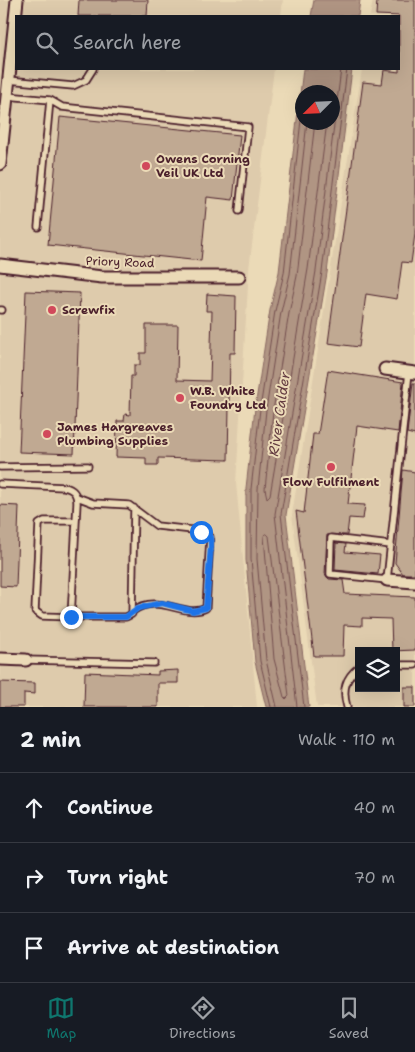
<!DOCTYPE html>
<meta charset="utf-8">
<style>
:root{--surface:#171b24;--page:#242831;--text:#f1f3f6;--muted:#9ea1a6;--line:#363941;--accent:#0f766e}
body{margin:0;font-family:"Shantell Sans",sans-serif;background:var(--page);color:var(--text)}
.controls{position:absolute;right:15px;bottom:15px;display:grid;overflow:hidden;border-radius:0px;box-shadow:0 5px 20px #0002}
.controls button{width:45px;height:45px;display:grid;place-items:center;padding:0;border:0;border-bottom:1px solid var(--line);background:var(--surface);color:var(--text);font:25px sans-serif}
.compass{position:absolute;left:295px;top:85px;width:45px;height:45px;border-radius:50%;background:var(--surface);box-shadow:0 5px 20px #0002;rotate:246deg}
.stop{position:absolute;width:15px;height:15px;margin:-11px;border:4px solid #1a73e8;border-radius:50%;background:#fff}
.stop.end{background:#1a73e8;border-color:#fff;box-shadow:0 1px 5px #0008}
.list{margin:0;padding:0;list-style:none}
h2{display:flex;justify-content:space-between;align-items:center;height:65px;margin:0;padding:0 20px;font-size:21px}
h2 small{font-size:16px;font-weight:400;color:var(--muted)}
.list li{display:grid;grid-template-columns:32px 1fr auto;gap:15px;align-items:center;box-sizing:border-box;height:70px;padding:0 20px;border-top:1px solid var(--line)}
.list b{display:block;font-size:19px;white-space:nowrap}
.list em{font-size:16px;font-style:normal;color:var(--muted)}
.icon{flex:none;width:28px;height:28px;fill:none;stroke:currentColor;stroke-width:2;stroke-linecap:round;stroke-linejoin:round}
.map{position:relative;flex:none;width:415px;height:707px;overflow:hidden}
.search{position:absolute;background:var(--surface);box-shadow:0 5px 20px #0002;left:15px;right:15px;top:15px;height:55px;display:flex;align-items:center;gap:12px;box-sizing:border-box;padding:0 18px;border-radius:0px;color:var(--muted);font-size:19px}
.sheet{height:275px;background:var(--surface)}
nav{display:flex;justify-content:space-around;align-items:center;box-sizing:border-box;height:70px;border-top:1px solid var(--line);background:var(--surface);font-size:14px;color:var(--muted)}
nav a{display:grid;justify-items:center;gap:2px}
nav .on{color:var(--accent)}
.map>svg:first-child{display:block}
</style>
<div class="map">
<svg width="415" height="707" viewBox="0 0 415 707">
<rect width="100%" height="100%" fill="#ebdab7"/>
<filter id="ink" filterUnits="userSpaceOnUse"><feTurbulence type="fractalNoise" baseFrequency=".02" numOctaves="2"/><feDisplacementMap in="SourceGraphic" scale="10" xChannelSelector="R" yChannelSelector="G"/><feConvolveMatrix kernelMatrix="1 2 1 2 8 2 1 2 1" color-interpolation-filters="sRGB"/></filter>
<g filter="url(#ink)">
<path fill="#decbac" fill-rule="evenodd" d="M0,0H283L281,16H16V69H274L249,269L236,483L257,707H0Z
M373,0H415V707H317L292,515L362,69H399V16H370ZM359,651H396V688H359Z"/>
<path fill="#b09583" stroke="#876660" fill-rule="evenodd" d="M314,0H360L358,16H311Z
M303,69H352L327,273L286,515L309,707H266L255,662L246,560V488L255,408L270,310L279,272ZM302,92H332V122H302Z"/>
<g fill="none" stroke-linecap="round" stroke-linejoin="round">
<path stroke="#734e4e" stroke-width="1" d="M315,122L297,276L289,313L273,411L265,489L267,498L270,495L308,269L327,122
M267,534L269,536L289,696L286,699L284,697L274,659L264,536Z
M271,707L260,661L251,559V489L260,409L275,311L284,273L302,111
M277,707L266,660L257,559L258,489L266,410L281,312L290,274L307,122
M297,707L275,514L316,271L341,69
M304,707L281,514L322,272L347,69"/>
</g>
<path fill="#c0a992" stroke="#4a1f2b" d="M79,0H148L147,16H78Z
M377,0H415V234L411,263L402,262L397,299L366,294L359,347L328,343L363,82L382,84L384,70L399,72V16L376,15Z
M60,117L240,135L233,200L207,197L201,261L48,245Z
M26,291L80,293L74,454L19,452Z
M207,294L236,296L235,353H230L228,460L158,458V465H146V458L116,457L117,421H124L125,414L130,415L131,376H134V365H140V353H146V325H178L177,380L210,381L212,311H206Z
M328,370L403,382L398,432L357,426L348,504L365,505L363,519L349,518L347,535H327L325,574L329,579L343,580L345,594L415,597V650L392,651L391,619L362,618V626L344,625L343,656H314L296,511L304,513L313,434H318Z
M413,383H415V435L407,433Z
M403,470L415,472V574H403L395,563Z
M0,505L19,506L16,587L0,586Z
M336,543L346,544L345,552L380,555L378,574L335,570Z
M178,670V683H158V707H84L85,672L158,675V671Z
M0,682L35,683V694L24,693V707H0Z
M404,687H415V707H404Z"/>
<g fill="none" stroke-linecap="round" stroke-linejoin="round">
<defs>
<path id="lane" d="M8,80L73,86L86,80L93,69
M7,96L50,100L38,227
M50,100L62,107L248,127L239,211
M0,310H2
M0,467L88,466
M0,484L64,487C74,489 77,494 77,503L71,617H126L132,614L134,508
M77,497L93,503L129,505L157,526L201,531L210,537L206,608C184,619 158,592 133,611
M391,545L331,538L330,574L387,580L409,372
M71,617L42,616L35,611L39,524L44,521H76
M26,660L154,663
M396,665H415
M347,707C342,690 345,678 359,667"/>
<path id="street" d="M0,164L17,0
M0,265L102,277H239
M385,369L415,373
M387,580L415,582
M0,659L26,660"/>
</defs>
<use href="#lane" stroke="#4a1f2b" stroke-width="9"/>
<use href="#street" stroke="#4a1f2b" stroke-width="15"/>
<use href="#lane" stroke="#ebdab7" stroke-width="5.5"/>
<use href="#street" stroke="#ebdab7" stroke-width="11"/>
</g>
</g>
<g fill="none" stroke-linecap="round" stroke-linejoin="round" filter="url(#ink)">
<path stroke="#1a73e8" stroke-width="6" d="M71,617H126L138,608L162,603L193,611L206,608L211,545L210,537L201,532"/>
</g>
<g fill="#d1495b" stroke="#ebdab7" stroke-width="2">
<circle cx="146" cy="166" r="5"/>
<circle cx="52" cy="310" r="5"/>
<circle cx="180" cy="398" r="5"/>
<circle cx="47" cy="434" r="5"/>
<circle cx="331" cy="467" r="5"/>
</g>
<g text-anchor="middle" stroke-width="4" stroke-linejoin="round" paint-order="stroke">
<g font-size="12" font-weight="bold" fill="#4a1f2b" stroke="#ebdab7" text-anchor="start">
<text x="156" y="163">Owens Corning<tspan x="156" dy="14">Veil UK Ltd</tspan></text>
<text x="62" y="314">Screwfix</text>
<text x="190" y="395">W.B. White<tspan x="190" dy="14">Foundry Ltd</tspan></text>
<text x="57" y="431">James Hargreaves<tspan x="57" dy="14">Plumbing Supplies</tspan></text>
<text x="331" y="486" text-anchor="middle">Flow Fulfilment</text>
</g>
<g font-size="12" fill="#4a1f2b" stroke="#ebdab7">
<text transform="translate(120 262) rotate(2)" y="4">Priory Road</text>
</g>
<g font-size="14" font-style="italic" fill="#643c41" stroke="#ebdab7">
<text transform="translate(279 414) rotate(-82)" y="5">River Calder</text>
</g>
</g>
</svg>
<div class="controls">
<button><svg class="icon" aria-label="layers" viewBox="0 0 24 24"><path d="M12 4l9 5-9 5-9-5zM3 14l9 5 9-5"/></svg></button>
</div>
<svg class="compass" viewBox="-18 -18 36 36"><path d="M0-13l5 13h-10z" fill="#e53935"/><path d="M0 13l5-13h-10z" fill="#9ea1a6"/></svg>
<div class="stop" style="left:201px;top:532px"></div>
<div class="stop end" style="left:71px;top:617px"></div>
<div class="search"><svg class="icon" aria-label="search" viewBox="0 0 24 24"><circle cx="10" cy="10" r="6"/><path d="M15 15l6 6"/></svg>Search here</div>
</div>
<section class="sheet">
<h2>2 min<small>Walk · 110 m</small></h2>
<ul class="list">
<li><svg class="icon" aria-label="ahead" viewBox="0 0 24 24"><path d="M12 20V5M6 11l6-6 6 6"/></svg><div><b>Continue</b></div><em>40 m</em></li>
<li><svg class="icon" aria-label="right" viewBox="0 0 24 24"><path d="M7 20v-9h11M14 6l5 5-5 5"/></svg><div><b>Turn right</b></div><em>70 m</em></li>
<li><svg class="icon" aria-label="arrive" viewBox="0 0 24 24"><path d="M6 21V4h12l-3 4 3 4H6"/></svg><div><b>Arrive at destination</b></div></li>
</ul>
</section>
<nav>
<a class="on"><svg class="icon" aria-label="map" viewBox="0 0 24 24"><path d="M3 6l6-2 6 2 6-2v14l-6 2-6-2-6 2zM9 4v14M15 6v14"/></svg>Map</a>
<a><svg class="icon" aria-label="directions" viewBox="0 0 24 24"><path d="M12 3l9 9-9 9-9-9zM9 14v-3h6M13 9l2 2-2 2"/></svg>Directions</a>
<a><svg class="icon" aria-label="saved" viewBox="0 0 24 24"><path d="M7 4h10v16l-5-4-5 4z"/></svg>Saved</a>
</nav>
